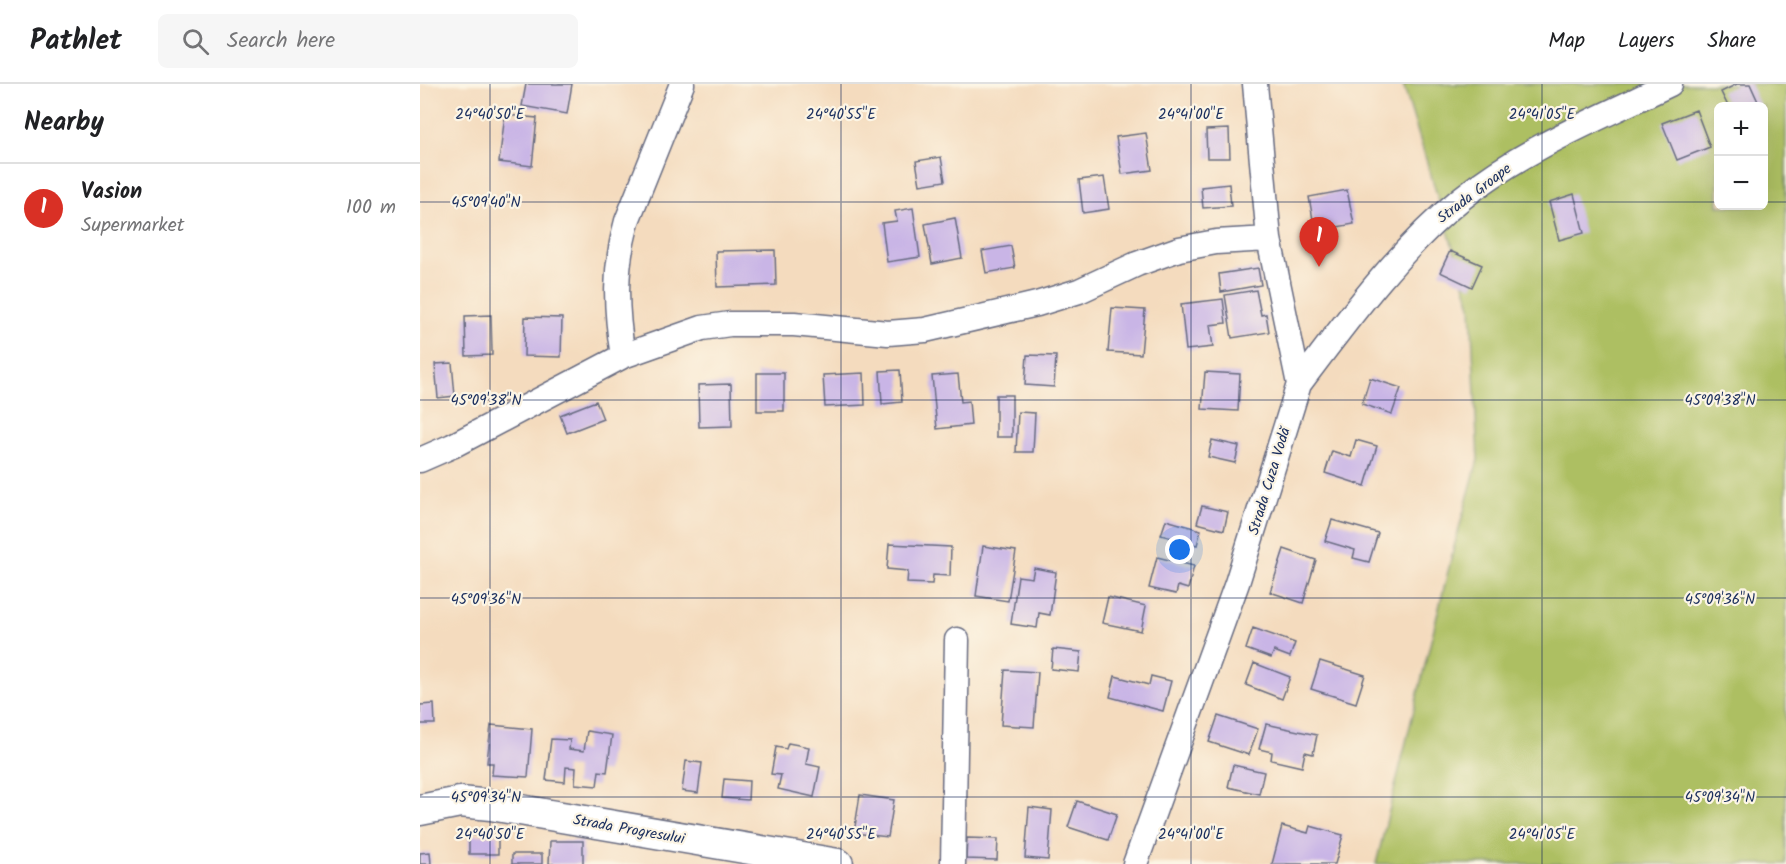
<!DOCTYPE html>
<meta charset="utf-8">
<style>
:root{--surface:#fff;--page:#f6f6f6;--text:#202124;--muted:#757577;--line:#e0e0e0;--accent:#d93025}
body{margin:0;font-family:Kalam,sans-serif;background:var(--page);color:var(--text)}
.controls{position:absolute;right:18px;top:18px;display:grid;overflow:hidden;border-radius:9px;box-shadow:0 6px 24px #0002}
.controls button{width:54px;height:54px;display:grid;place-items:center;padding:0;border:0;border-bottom:2px solid var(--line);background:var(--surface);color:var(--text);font:30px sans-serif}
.you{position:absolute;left:760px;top:466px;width:21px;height:21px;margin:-15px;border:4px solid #fff;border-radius:50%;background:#1a73e8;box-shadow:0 0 0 9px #1a73e833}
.badge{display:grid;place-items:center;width:39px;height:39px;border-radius:50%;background:var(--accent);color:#fff;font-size:20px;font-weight:700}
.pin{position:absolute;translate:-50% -50px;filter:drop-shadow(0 2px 3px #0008)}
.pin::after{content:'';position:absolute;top:32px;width:21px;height:18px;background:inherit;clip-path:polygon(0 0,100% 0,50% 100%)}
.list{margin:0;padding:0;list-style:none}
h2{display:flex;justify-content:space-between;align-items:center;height:78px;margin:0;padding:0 24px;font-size:26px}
h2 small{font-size:20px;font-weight:400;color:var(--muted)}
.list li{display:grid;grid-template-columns:39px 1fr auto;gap:18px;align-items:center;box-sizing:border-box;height:90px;padding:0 24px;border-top:2px solid var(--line)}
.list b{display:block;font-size:22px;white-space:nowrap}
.list p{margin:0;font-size:20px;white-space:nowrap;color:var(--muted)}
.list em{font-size:20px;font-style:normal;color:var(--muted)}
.icon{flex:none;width:33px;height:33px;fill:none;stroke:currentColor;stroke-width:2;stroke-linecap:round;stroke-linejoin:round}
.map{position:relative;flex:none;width:1366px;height:780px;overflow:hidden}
header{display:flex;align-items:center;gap:36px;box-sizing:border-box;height:84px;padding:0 30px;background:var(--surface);border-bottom:2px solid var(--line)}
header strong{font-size:28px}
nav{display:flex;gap:33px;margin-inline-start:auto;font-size:21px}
.search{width:420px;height:54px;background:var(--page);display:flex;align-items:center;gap:15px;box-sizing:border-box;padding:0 21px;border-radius:9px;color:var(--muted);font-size:22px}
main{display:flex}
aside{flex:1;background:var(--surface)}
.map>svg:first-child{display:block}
</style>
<header>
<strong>Pathlet</strong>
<div class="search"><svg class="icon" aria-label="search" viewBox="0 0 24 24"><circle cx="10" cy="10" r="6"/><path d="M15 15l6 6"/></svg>Search here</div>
<nav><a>Map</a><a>Layers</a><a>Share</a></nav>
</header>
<main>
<aside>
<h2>Nearby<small></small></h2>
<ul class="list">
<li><span class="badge">1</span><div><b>Vasion</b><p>Supermarket</p></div><em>100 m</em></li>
</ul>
</aside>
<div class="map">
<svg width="1366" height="780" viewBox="0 0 1366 780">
<rect width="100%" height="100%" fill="#fcf5e5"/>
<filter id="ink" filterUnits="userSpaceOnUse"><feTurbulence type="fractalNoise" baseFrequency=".0167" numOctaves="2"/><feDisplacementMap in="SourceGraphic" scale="12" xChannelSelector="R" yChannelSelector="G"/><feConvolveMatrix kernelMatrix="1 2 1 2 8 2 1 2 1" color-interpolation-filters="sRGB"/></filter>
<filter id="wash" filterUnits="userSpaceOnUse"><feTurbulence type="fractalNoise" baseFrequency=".008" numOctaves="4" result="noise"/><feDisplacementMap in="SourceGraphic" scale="24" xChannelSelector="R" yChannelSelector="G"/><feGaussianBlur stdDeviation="1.35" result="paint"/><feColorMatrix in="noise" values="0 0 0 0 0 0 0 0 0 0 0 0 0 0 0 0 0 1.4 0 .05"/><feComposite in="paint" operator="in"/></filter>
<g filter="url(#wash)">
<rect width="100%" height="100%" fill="#f4dbbe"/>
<path fill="#adbf62" stroke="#647760" stroke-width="1.5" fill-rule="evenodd" d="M983,0H1366V780H956L1034,463L1058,376L1051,222ZM1298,22H1344V122H1298Z"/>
<g id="blocks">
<path fill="#c9b5e6" d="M106,0H152L147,30L102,22Z
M1317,0H1330L1340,22H1308L1301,8Z
M1276,26L1290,63L1257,76L1242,39Z
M85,31L117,34L112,82L79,78Z
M809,45L810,74H787L786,46Z
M726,49L732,86L702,90L696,53Z
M521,73L525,97L500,101L496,77Z
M684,93L689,125L663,129L659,96Z
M809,100L811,122L783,124L781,103Z
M927,106L934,140L895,147L889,113Z
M1154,110L1164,149L1139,156L1129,118Z
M493,124L500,173L467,178L462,139L477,137L475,127Z
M535,134L542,174L512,180L505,140Z
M591,162L595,184L566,189L562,167Z
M355,166L356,201L297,203L296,167Z
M1030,167L1062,181L1052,203L1020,188Z
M838,184L841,201L801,208L799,190Z
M836,206L841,231L846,230L849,248L812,254L805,211Z
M803,215L806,239L790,241L793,263L766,266L761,220Z
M692,224L725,226L721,270L688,268Z
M71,231L72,271L46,272L45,232Z
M105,233L142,234L141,273L104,272Z
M607,271L636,272L634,303L605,301Z
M32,279L35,312L18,314L15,280Z
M480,286L482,318L462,320L460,287Z
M785,288L820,290L818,327L782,325Z
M337,289H364V327H337Z
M444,289L445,321L405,323L403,291Z
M538,290L541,318L549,317L551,341L517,345L512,292Z
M950,294L981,304L972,330L942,320Z
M311,300L312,342L279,343L278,301Z
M576,311H592V353H576Z
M176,317L183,335L147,349L140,331Z
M598,328L615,329L613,368H596Z
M792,356L819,362L815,379L788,373Z
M936,356L957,362L945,402L905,389L912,367L931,373Z
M782,422L808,428L804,446L777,439Z
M746,436L781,446L777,461L741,451Z
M912,436L958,449L949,478L933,474L935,466L905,457Z
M469,460L531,463L530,492L513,491L512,500L487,499L488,487L467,485Z
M563,462L596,467L588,517L556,512Z
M864,465L896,476L883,519L850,508Z
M737,473L774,482L768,505L758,502L756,510L729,504Z
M614,484L636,488L630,531L619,529L617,544L591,540L598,492L612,494Z
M688,513L726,522L721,547L682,539Z
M833,544L875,559L870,573L854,567L851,574L826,565Z
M633,565L661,568L659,588L631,585Z
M900,577L945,591L936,619L891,605Z
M834,579L870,593L862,615L826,601Z
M585,586L618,588L614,643L581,641Z
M695,592L729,601L731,592L751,597L743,627L690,613Z
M14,620L15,640H0V621Z
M798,632L838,645L829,671L789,658Z
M846,640L897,651L893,670L885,668L882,683L851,676L852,668L839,665Z
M71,641L112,645L108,693L72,691L73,679H67Z
M167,647L192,651L187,688L179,687L177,702L155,700L156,684L146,683L145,698L126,696L131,655L150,656L149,665L164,667Z
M368,659L389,663L386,680L400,683L394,713L358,705L361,691L351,690L356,663L366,665Z
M266,677L282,679L278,709L262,707Z
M813,681L844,688L839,710L808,703Z
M304,695L329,697L328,716L302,714Z
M440,711L474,716L468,753L434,749Z
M657,717L697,730L688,756L648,743Z
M609,723L632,726L628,776L605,774Z
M862,742L888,749L890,742L923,751L915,780H852Z
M49,751H78V770H49Z
M547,754L578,755L577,776L546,775Z
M130,757H163V780H129Z
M10,768L11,780H0V769Z
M92,770H122V780H92Z"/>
</g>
</g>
<g filter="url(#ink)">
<use href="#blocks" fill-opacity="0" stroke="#676b80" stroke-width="1.5"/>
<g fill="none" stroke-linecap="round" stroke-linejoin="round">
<defs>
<path id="minor" d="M203,272C195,223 194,185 207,137L262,0
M879,300C928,235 978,166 1042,114C1103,65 1179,34 1250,0
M0,376L32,362L203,272L282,244L310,240H374L468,249L505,246L617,220L659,207L717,180L759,165L796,158L849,155
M533,780L537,556
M715,780L817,499L879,300L849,155L835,0"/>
<path id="tertiary" d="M0,726L40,718L71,721L418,780"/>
</defs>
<use href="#minor" stroke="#676b80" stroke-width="27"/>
<use href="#tertiary" stroke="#676b80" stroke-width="33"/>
<use href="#minor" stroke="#fff" stroke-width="24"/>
<use href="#tertiary" stroke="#fff" stroke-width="30"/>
</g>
</g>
<path fill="none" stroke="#1b2f5e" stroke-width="1.5" stroke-opacity="0.45" d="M70,0V780M421,0V780M771,0V780M1122,0V780M0,118H1298M1344,118H1366M0,316H1366M0,514H1366M0,713H1366"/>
<g text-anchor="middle" stroke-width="4.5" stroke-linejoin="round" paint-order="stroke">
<g font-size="15" fill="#1b2f5e" stroke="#fcf5e5">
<text transform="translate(1054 109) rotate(-37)" y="5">Strada Groape</text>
<text transform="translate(849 397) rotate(-73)" y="5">Strada Cuza Vodă</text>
<text transform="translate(209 745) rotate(10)" y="5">Strada Progresului</text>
</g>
</g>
<g font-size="15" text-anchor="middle" fill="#1b2f5e" stroke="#fcf5e5" stroke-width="4.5" stroke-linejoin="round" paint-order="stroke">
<text x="70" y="35">24°40'50"E</text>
<text x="421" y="35">24°40'55"E</text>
<text x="771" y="35">24°41'00"E</text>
<text x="1122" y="35">24°41'05"E</text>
<text x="66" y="123">45°09'40"N</text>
<text x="66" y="321">45°09'38"N</text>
<text x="1300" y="321">45°09'38"N</text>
<text x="66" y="520">45°09'36"N</text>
<text x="1300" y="520">45°09'36"N</text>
<text x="66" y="718">45°09'34"N</text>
<text x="1300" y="718">45°09'34"N</text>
<text x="70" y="755">24°40'50"E</text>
<text x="421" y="755">24°40'55"E</text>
<text x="771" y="755">24°41'00"E</text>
<text x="1122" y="755">24°41'05"E</text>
</g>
</svg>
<div class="controls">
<button>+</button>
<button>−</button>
</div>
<div class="you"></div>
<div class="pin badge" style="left:899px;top:183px">1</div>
</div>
</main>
